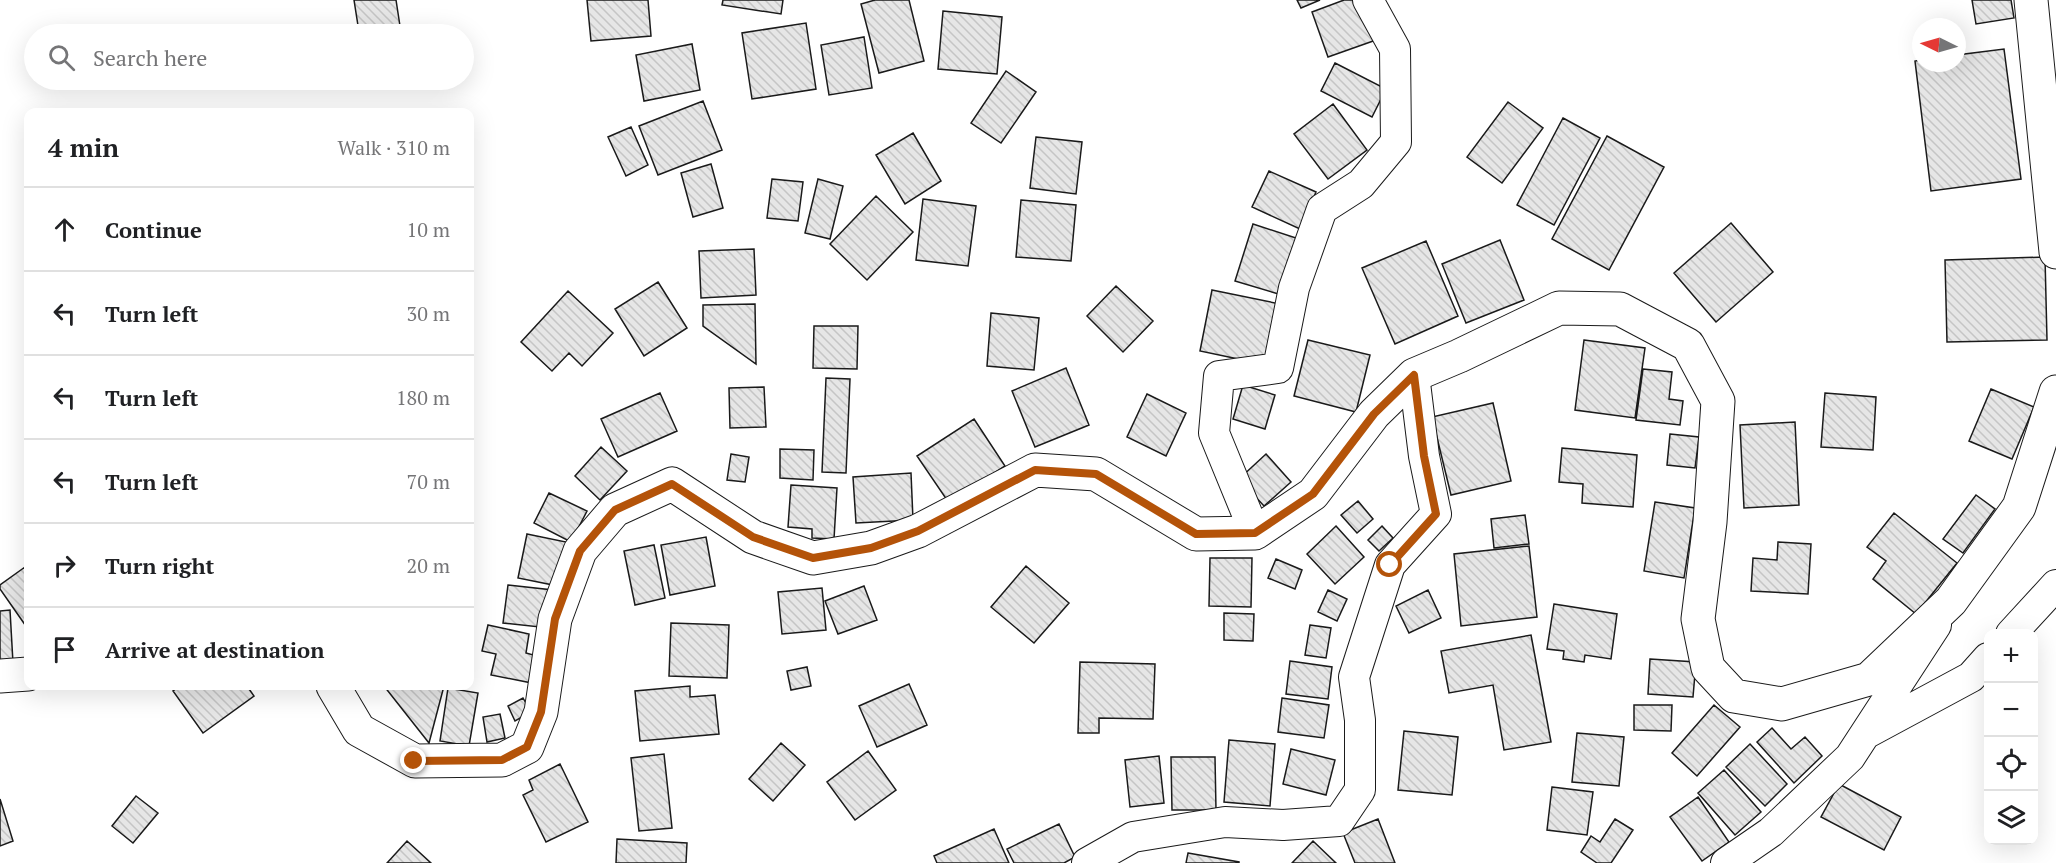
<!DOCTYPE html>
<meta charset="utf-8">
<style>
:root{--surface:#fff;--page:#f2f2f2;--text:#202124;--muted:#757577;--line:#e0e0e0}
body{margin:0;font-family:"PT Serif",serif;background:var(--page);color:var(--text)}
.controls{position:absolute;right:18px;bottom:18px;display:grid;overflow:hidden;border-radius:12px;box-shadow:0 6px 24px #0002}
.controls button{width:54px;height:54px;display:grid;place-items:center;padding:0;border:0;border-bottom:2px solid var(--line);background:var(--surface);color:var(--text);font:30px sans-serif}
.compass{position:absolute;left:1912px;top:18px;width:54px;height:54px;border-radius:50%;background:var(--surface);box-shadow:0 6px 24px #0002;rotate:275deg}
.stop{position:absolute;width:18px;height:18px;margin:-14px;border:4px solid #b45309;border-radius:50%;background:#fff}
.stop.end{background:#b45309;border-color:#fff;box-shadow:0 2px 6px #0008}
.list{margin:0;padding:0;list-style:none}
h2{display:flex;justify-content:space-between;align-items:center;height:78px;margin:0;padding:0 24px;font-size:26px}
h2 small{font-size:20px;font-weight:400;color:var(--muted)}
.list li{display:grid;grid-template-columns:39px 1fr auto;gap:18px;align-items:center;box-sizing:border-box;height:84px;padding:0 24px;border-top:2px solid var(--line)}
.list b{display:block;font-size:22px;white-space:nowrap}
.list em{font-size:20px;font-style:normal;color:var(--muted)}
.icon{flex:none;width:33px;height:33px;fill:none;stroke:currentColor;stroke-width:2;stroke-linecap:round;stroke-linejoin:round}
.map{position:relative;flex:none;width:2056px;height:863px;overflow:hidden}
.search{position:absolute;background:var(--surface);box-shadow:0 6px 24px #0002;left:24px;top:24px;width:450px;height:66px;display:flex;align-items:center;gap:15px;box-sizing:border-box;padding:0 21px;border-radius:33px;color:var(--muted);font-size:22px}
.panel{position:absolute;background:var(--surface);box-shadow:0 6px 24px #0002;left:24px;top:108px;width:450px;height:582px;border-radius:12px}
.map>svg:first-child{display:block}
</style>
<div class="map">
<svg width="2056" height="863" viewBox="0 0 2056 863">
<defs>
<pattern id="building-back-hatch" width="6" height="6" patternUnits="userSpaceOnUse" patternTransform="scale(1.5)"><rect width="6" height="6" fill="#e6e6e6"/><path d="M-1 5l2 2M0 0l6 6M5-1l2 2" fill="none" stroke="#c5c5c5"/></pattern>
</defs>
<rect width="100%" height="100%" fill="#fff"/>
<path fill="url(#building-back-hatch)" stroke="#1a1a1a" stroke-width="1.5" d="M354,0H396L400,26L359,32Z
M587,0H648L651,36L591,41Z
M723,0H783L781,14L722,5Z
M875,0H909L924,61L879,73L861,4Z
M1297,0H1320L1301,8Z
M1344,0H1361L1376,40L1328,57L1312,12Z
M1972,0H2011L2014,18L1976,24Z
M943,11L1002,17L997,74L938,69Z
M806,23L816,89L752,99L742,33Z
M864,37L872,88L829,95L821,45Z
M692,44L700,90L644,101L636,55Z
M2004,49L2021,179L1931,191L1915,61L1921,60V63H1957V55Z
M1335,63L1386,89L1372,117L1321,91Z
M1006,71L1036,92L1001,143L971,123Z
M703,101L722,150L658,175L639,126Z
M1508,102L1543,128L1502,183L1467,157Z
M1333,104L1367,150L1328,179L1294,134Z
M1563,118L1600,138L1554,225L1517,205Z
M631,127L648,165L626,176L608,137Z
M913,133L941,181L905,204L876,155Z
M1607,136L1664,167L1609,270L1552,239Z
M1036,137L1082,142L1076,194L1030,188Z
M711,164L723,208L693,217L681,173Z
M1269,171L1316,192L1300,229L1252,207Z
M772,179L803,182L798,221L767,218Z
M818,179L843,186L830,239L805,233Z
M876,196L913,232L867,280L830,244Z
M923,199L976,206L968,266L916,260Z
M1021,200L1076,205L1071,261L1016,257Z
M1731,223L1773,272L1716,322L1674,273Z
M1253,224L1299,239L1282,295L1235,281Z
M1500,240L1524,300L1466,323L1442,264Z
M1426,241L1458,316L1395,344L1362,268Z
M754,249L756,295L701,298L699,251Z
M2045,257L2047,340L1947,342L1945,260Z
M658,282L687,328L644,356L615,309Z
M1116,286L1153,321L1123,352L1087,316Z
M1212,290L1280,304L1267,365L1200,351Z
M568,291L613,333L582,366L569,353L552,371L521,342Z
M755,304L756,364L703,326V305Z
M991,313L1039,318L1034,370L987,366Z
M814,326H858L857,369L813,368Z
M1308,340L1370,355L1356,412L1294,396Z
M1584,340L1645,348L1635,418L1575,410Z
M1066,368L1089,425L1035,447L1012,391Z
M1643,369L1672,372L1669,399L1683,401L1680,425L1636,420Z
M826,378L850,379L846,473L822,472Z
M1243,385L1275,395L1265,429L1233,419Z
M764,387L766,427L730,428L729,388Z
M1991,389L2034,407L2012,459L1969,441Z
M660,393L677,431L618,457L601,419Z
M1825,393L1876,397L1873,450L1821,447Z
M1147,394L1186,413L1166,456L1127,437Z
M1493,403L1511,481L1451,495L1432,417Z
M974,419L1005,466L949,503L917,456Z
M1795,422L1799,505L1744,508L1740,425Z
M1670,434L1699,437L1695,468L1667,465Z
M601,447L627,471L600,500L575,476Z
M1562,448L1637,455L1633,507L1582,503L1583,484L1559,482Z
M780,449L814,450L813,480L780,478Z
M731,454L749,457L745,482L727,480Z
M1266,454L1291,482L1264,506L1239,479Z
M911,473L913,520L856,523L853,477Z
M791,485L837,488L834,539L812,538V529L788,527Z
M549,493L587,511L571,542L534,523Z
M1976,495L1995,509L1963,553L1943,539Z
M1358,501L1373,519L1357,533L1341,515Z
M1655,502L1695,508L1684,578L1644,571Z
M1894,513L1957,563L1916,614L1873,579L1886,561L1867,547Z
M1525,515L1529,544L1494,548L1491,519Z
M1336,526L1364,557L1335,584L1307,554Z
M1382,526L1393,538L1379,551L1368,540Z
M527,534L566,542L558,586L518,578Z
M706,537L715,586L670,595L661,545Z
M1778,542L1811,544L1808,594L1751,591L1753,558L1777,560Z
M654,545L665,598L635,605L624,551Z
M1529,546L1537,617L1461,626L1454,554Z
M1210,558H1252L1251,607L1209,606Z
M1276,559L1302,570L1295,589L1268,578Z
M1026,566L1069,603L1034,643L991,607Z
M25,567L28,573V629L0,589V585Z
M508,585L553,590L549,628L503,623Z
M864,586L877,620L838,634L825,601Z
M822,588L826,630L782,634L778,592Z
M1328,590L1347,599L1337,621L1318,612Z
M1428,590L1441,618L1409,633L1396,606Z
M1554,604L1617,614L1611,659L1585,655L1584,662L1563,659L1564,651L1547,649Z
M10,610L13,663H0V611Z
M1224,613L1254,614L1253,641L1224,640Z
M671,623L729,625L727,678L669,676Z
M488,625L529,634L526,653L537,656L532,683L491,675L496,654L482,651Z
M1310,625L1331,628L1326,658L1305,655Z
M1531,635L1551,742L1504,750L1493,685L1449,693L1441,651Z
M1650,659L1696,662L1693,697L1648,694Z
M1290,661L1332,667L1328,699L1286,694Z
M1080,662L1155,664L1153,719L1099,718V733H1078Z
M807,667L811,686L791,690L787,671Z
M909,684L927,725L877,747L859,706Z
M180,686H247L254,696L203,733L173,691Z
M384,686H444L429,743Z
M690,686V697L715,695L719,734L640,741L635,691Z
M448,688L478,693L469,746L440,741Z
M523,698L531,712L515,721L508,706Z
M1282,698L1329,705L1324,738L1278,732Z
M1634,705H1672L1671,731L1634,730Z
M1714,705L1740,727L1697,776L1672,753Z
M500,714L505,738L487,742L483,717Z
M1772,728L1791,749L1805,737L1822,756L1794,783L1757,742Z
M1404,731L1458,737L1452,795L1398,790Z
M1577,733L1624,737L1619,786L1572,782Z
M1229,740L1275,744L1270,806L1224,802Z
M781,743L805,765L773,801L749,779Z
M1750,744L1787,784L1765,806L1726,767Z
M1291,749L1335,760L1326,795L1283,784Z
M868,751L896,790L855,820L827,782Z
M664,754L672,828L639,831L631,758Z
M1159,756L1164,803L1130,807L1125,760Z
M1171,757H1215L1216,810H1172Z
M560,764L588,822L546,842L523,795L533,790L529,780Z
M1724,770L1761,812L1735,835L1698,793Z
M1839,784L1901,817L1884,850L1821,817Z
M1552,787L1593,792L1587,835L1547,830Z
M136,796L158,813L133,843L112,826Z
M1698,797L1729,842L1702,861L1670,817Z
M0,799L13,841L0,846Z
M1378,819L1395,863H1355L1343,833Z
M1615,819L1633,830L1611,863H1597L1581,852L1591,836L1600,842Z
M1059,824L1075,857L1064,863H1014L1007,849Z
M994,829L1009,863H937L934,856Z
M617,839L687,843L686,863H616Z
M407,841L431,863H387Z
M1313,841L1336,863H1292Z
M1188,853L1239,862V863H1186Z"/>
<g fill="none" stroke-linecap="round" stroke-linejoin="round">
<defs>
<path id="street" d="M1255,533L1214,433L1219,376L1278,368L1294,288L1322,209L1361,184L1396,142L1395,49L1368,0
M2011,634L2056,585
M1867,733L1971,677L1988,658
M1087,863L1133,837L1225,822L1283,825L1339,821L1360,790V720L1354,677L1390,565L1436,514L1424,456L1414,375
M1726,863L1771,832L1850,757L1936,625"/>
<path id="primary" d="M2031,0L2056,252
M0,676L28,674
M333,686L359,730L415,761L502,760L527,747L541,712L555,619L580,551L615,510L672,484L753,537L813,558L871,548L918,531L1035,470L1096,474L1196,534L1255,533L1313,494L1374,414L1414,375L1459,356L1559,308L1620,309L1688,345L1718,401L1710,522L1698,619L1708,668L1734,696L1782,704L1869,679L1951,601L2019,507L2056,392"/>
</defs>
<use href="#street" stroke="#1a1a1a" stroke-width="32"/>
<use href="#primary" stroke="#1a1a1a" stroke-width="35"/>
<use href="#street" stroke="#fff" stroke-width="30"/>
<use href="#primary" stroke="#fff" stroke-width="33"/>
</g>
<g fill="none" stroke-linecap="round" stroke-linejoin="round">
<path stroke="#b45309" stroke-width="8" d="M414,761L502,760L527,747L541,712L555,619L580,551L615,510L672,484L753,537L813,558L871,548L918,531L1035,470L1096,474L1196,534L1255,533L1313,494L1374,414L1414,375L1424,456L1436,514L1390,565"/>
</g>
</svg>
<div class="controls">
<button>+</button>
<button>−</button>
<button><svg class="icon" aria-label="locate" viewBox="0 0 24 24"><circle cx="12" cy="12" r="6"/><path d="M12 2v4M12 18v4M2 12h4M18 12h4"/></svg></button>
<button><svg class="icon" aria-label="layers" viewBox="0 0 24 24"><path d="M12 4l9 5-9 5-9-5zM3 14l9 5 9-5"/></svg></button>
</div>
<svg class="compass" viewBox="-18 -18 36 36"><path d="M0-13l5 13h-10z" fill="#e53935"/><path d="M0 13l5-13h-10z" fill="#757577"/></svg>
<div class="stop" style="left:1390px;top:565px"></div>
<div class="stop end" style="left:414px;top:761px"></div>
<div class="search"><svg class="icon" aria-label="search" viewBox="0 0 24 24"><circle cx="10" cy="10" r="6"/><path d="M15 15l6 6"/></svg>Search here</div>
<section class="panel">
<h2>4 min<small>Walk · 310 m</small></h2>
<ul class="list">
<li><svg class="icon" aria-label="ahead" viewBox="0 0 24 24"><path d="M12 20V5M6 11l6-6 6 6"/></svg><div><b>Continue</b></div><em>10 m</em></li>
<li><svg class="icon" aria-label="left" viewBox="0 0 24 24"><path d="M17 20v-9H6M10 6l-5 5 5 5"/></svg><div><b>Turn left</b></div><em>30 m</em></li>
<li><svg class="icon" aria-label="left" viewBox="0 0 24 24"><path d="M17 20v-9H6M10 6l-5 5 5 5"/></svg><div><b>Turn left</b></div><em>180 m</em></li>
<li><svg class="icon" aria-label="left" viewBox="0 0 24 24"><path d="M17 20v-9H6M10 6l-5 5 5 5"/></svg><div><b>Turn left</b></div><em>70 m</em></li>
<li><svg class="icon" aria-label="right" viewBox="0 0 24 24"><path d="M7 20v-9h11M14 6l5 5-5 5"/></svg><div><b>Turn right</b></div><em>20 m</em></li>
<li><svg class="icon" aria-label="arrive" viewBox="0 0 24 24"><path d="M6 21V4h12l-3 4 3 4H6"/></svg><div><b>Arrive at destination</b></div></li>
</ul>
</section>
</div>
